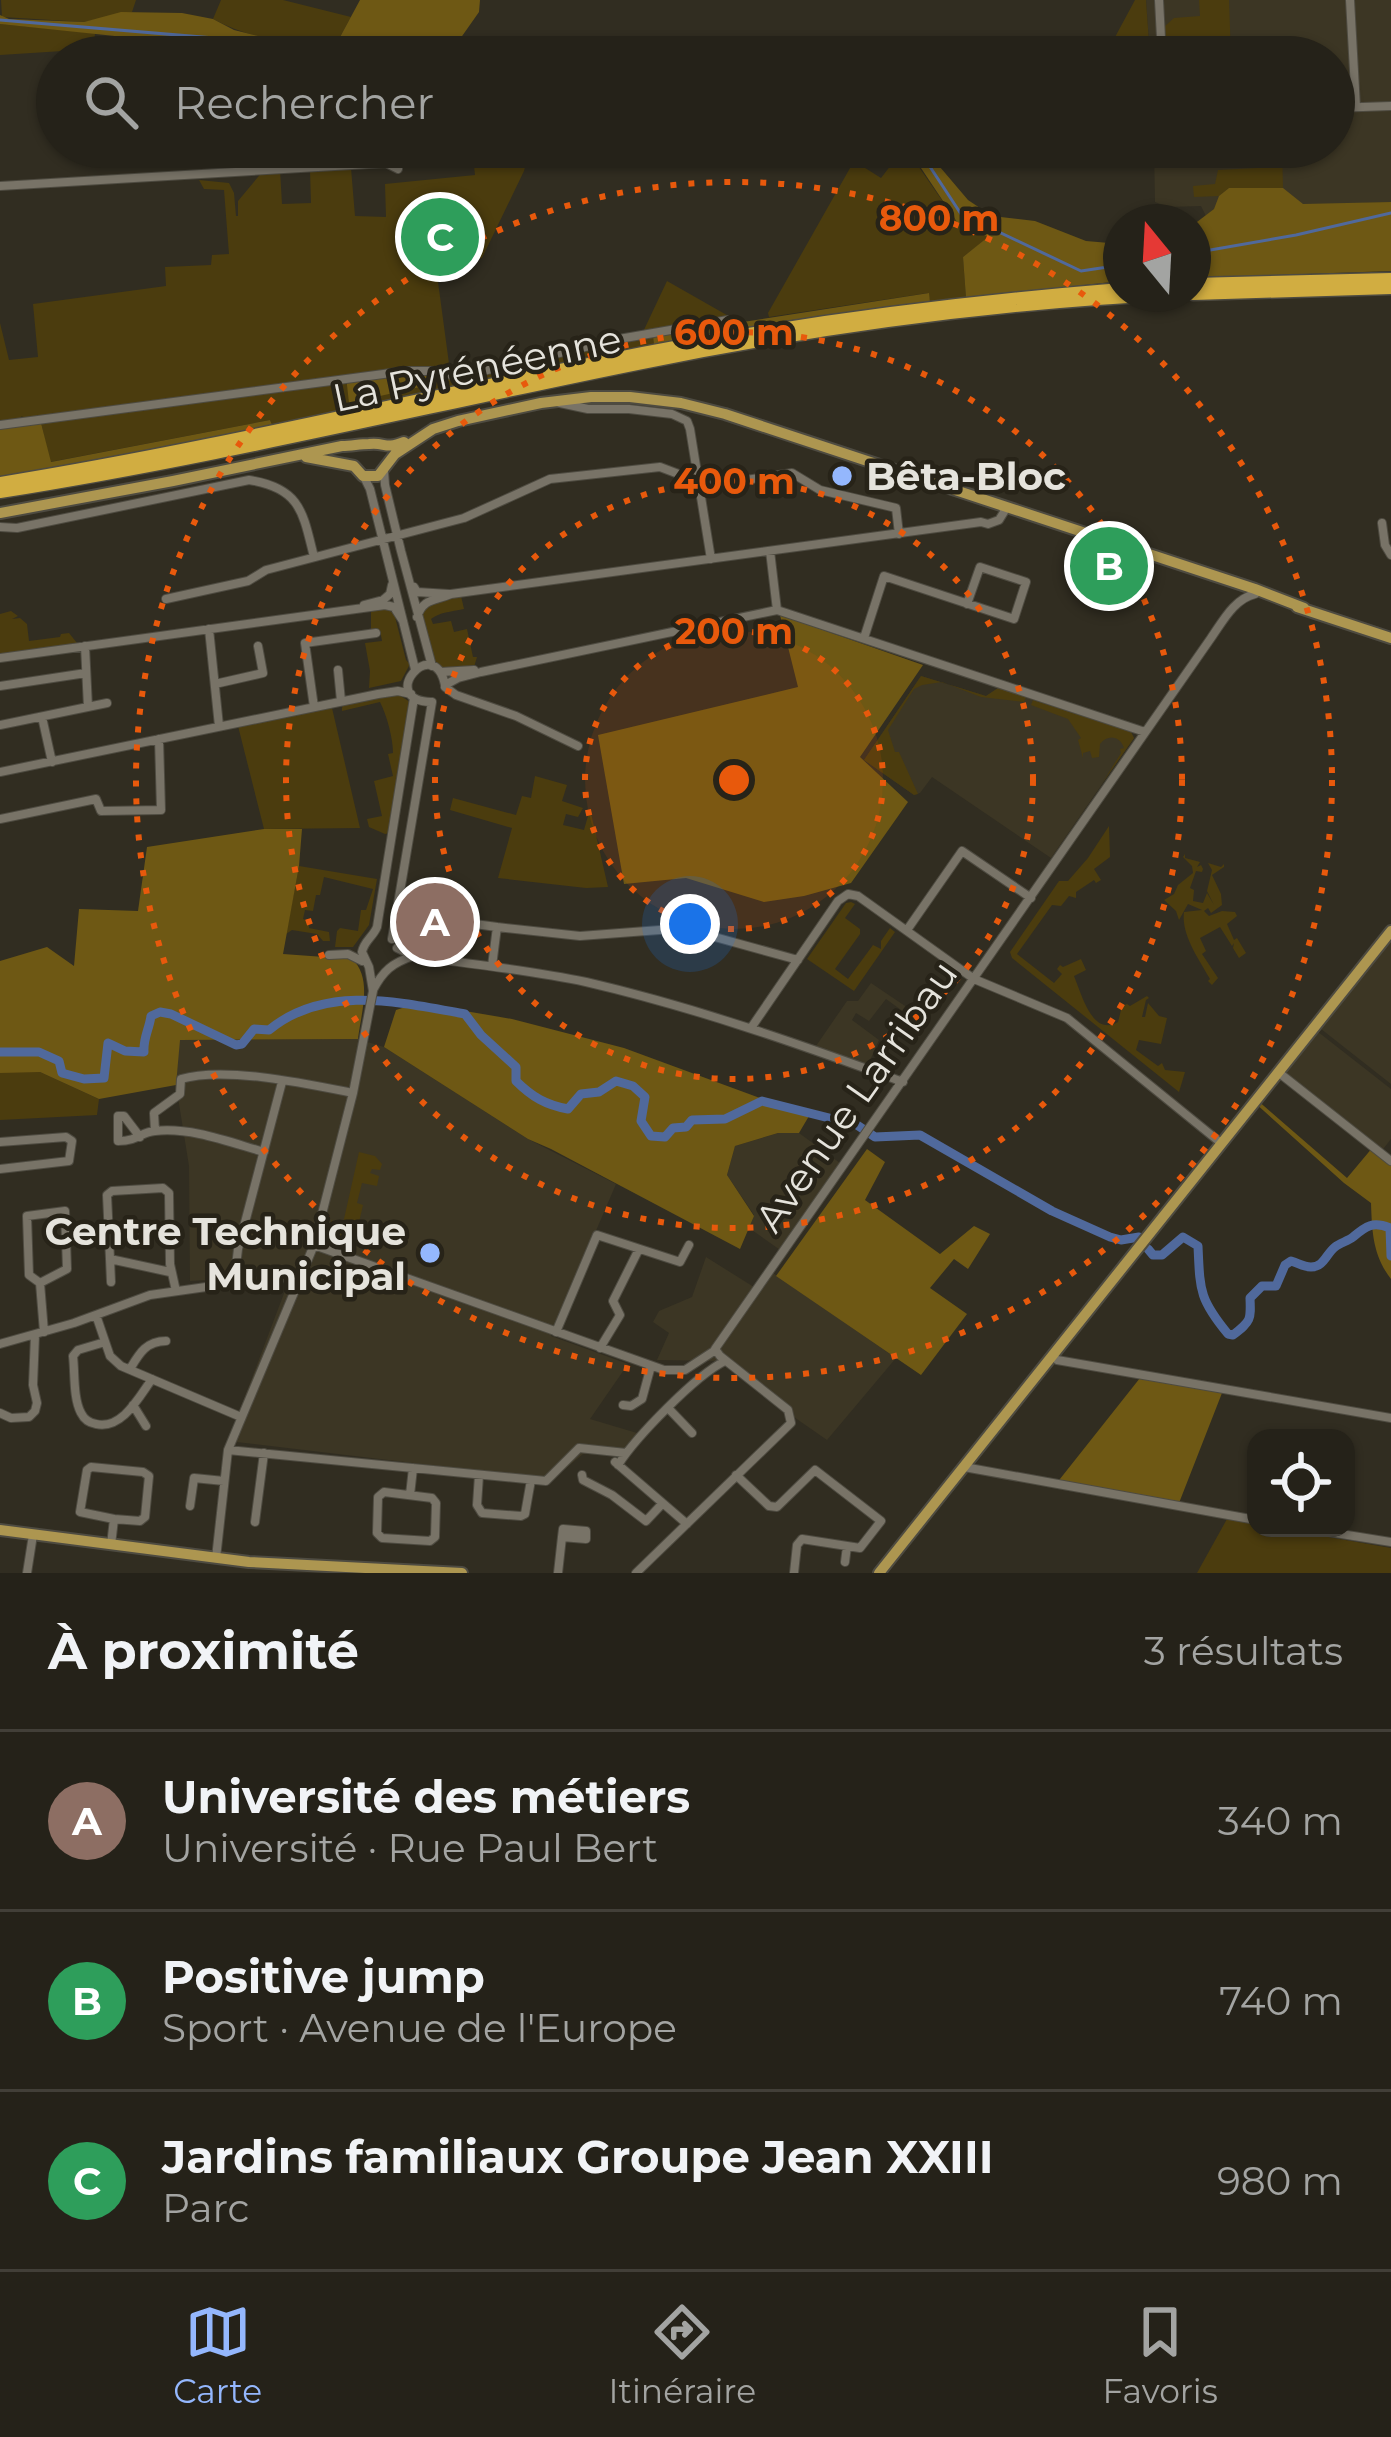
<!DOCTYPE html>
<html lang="fr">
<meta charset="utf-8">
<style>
:root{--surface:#252219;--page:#312f26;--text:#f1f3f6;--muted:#a3a4a2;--line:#423f38;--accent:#94b7fd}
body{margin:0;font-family:Montserrat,sans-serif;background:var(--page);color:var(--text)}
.controls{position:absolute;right:36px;bottom:36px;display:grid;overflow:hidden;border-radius:24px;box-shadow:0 3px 9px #0004}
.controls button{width:108px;height:108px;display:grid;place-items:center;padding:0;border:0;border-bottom:3px solid var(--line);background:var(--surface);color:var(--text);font:60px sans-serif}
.compass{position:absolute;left:1103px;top:204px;width:108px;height:108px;border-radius:50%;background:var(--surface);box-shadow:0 3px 9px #0004;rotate:342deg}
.you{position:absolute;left:690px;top:924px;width:42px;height:42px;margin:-30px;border:9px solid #fff;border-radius:50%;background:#1a73e8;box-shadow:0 0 0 18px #1a73e833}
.badge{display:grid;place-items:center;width:78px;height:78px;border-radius:50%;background:var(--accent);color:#fff;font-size:39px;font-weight:700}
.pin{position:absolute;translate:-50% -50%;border:6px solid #fff;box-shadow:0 3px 12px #0006}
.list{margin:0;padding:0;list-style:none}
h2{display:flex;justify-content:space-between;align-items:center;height:156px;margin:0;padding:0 48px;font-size:51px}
h2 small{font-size:39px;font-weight:400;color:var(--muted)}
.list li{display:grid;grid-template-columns:78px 1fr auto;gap:36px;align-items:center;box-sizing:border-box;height:180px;padding:0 48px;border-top:3px solid var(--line)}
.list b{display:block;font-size:45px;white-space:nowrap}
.list p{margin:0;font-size:39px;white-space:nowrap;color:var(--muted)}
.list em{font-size:39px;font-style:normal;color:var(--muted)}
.icon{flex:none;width:66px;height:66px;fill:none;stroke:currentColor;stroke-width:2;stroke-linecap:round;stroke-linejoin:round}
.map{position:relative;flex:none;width:1391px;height:1573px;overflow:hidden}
.search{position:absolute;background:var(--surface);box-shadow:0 3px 9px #0004;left:36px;right:36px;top:36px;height:132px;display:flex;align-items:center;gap:30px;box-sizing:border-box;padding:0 42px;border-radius:66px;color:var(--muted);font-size:45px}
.sheet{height:696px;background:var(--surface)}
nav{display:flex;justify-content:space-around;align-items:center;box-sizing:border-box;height:168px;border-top:3px solid var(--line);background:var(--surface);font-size:33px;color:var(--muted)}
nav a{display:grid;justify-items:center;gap:6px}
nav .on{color:var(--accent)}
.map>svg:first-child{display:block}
</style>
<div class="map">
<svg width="1391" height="1573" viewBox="0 0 1391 1573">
<rect width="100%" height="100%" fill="#312d21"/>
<path fill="#3c3624" d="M1146,0H1391V202L1214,209L1206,216L1201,206L1168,207L1155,202L1154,147H1334V57H1158L1149,43Z
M921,676L986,696L998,688L1131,732L1134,738L1051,858L932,777L920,793L914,795L864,760Z
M1391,931V1084L1316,1025Z
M871,983L911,1010L908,1015L886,999L869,1021L856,1013L852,1020L879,1040L868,1065L816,1046L847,1001H858Z
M1313,1028L1391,1089V1139L1380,1153L1278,1072Z
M358,1039L384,1047L528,1139L616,1184L551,1336L628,1364L590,1419L647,1436L626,1455L583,1454L548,1483L472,1470L228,1441L291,1275L190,1281L189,1166L176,1085L179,1040Z
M778,1133H799L844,1166L783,1252L749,1228L754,1215L727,1175L735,1146Z
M706,1257L757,1289L770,1271L896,1358L827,1440L791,1415L725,1361L657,1360L669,1333L653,1322L659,1311L692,1297Z"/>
<path fill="#4b3c0e" d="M1,0H136L132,12L84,22L2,17Z
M221,0H283L351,17L339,39C298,49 249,38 213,19Z
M1135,0H1146L1149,42L1158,43V57H931L1017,47L1107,52Z
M1199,0H1229L1231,57H1166L1164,27L1174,18L1200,16Z
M0,24L95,33L94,49L0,55Z
M472,147H530L524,171L482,258L436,267L450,371L400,367L349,402L619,341L653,336L654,345L273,427L270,420L50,462L40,418L24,420L22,416L17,421L0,424V323L9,360L38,357L33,304L166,286L165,267L211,265L212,255L229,254L224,190L204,189L199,180L229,183L234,193L236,216H238V201L263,171L280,170L282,204L311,203L310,170L351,168L355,216L386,217L385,184L475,175Z
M905,147L957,222L989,237L963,257L966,298L930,302L928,293L769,317L768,313L854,161L881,178Z
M1279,147H1282L1283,188H1229L1219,196L1194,197L1193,186L1215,184L1218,170L1279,167Z
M667,281L732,318L642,334Z
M461,596L464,609C450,612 440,612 431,619L433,624L451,621L454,632L467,629L473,657H477L474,667L448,672L432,661L420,615L429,602Z
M371,608H383L394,613L406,660L410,664L401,681L369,688L370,671L365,643L382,641L380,630L371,631Z
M11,611L18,616L12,619L20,618L27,624L29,641L60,637L61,634L69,633L77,643L0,656V614Z
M921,676L986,696L998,688L1026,697L1024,702L981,697L942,682L922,685L914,689L888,730L895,752H899L918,794L914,795L864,760Z
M396,693L410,702L390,833L385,834L369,827L367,819L382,816L374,781L393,776L388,754L393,753C393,738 387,716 380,702L342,711V708L343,705Z
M1033,700L1131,732L1134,738L1103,782L1121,753L1120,749L1124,748C1120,736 1108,734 1100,744L1099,757L1092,758L1090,751L1083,753V758L1078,740L1081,738L1068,719L1031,705Z
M332,708L360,828L264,829L238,726Z
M535,776L567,785L562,801L583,808L578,817L566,814L563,825L584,830L590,809L608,887L586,888L498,878L512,828L450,810L453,798L516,815L522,796L531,798Z
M1109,826L1110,857L1094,869L1101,880L1096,883L1094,880L1076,892V898L1069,896L1061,906L1052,905L1017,954L1054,983L1062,974L1057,969L1060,965L1063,967L1081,959L1086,970L1074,976C1082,995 1092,1037 1118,1022L1121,1010L1117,1008L1127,1004L1130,1006L1147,996L1149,998L1146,1000L1142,1017H1145L1148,1003L1159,1016L1167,1018L1161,1044L1139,1040L1136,1050L1158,1066L1162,1063L1165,1070L1185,1072L1179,1092L1012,958L1010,952L1059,881H1068L1088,858Z
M1185,854V858L1200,862L1197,867L1201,865L1203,869L1202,872L1196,871L1190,888L1194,890L1193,901L1203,903L1207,893L1214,905L1207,891L1212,870L1208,863L1221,867L1224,864V867L1212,875L1221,894L1222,905L1211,913L1208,908L1204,911L1209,916L1222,911L1235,912L1237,916L1227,924L1234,940L1237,938L1246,953L1239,958L1233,948L1234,943L1232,946L1220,927L1200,938L1206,951L1202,954L1218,978L1212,985L1208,981L1210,979C1199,959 1181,935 1184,912L1202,910L1188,904L1179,920L1176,911L1164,900L1174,894L1178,885L1193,873L1192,866L1183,857Z
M299,866L377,879L369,925L353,947H335L337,931L340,928L358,931L361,910H366L373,889L324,877L320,895H316L313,911L305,910L303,919L309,921V928L329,932L330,941H323L317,934L292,930L286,934Z
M851,902L855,904L845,918L860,929V934L835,969L848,979L873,945L881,949V941L890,928L895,932L854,991L807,959L846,903Z
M11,1071L40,1072L99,1099L97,1115L0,1120V1073Z
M359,1152L375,1156L382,1164L380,1170L372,1169L370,1173L379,1176L377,1186L362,1183L357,1203L363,1205L357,1231L344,1229L337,1250L325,1246V1240L332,1219L333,1235L340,1237Z
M1227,1519L1256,1524V1528H1277L1391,1548V1573H1197Z"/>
<path fill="#6e5814" d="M360,0H480L479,12L453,49L466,57H296L234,49L227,52L228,57H155L153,40L0,24V15L9,19L84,22L121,12L182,13L213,19L234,30L266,38L320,43L339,39Z
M907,147H923L968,200L992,216L1035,221L1086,241L1121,244V281L966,298L963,257L988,237L957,222Z
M1229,188H1283L1303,204L1391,202V271L1193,278V225L1214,209L1219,196Z
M929,293L930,302L784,321L654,345L653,336Z
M400,367L450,371L451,380L349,403L346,376Z
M270,420L273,427L116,459L0,477V428L41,423L51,462Z
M780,615L923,665L860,757L908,802L851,883L804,896L764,902L686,878L624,884L598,735L798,687Z
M264,829H302L299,866L283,954L352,959C373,978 361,1013 358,1039L180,1040L176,1085L99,1099L40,1072L0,1073V961L47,947L74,966L79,909L138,911L147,847Z
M418,1003L512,1019L624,1048L809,1116L799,1133H778L735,1146L727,1175L754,1216L740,1249L551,1149L528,1139L384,1047L396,1010Z
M1256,1099L1347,1178L1373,1147L1391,1161V1279C1373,1256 1372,1232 1371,1203L1344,1183L1254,1102Z
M867,1149L885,1162L865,1200L940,1254L974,1226L990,1234L968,1269L954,1259L930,1288L967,1314L921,1375L776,1276Z
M1140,1378L1222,1393L1179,1503L1056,1484Z"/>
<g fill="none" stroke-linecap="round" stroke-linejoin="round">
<path stroke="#50699c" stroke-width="3" d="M0,20L438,57
M917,147L961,214L1081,271L1121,265
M1193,253L1296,235L1391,213"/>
<path stroke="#50699c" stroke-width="9" d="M0,1052H39L59,1061L62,1073L84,1079L104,1078L108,1043L125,1051L144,1052C143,1038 149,1030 151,1016L160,1012L171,1014L236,1045L242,1044L254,1029L269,1030C325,984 399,1002 465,1014L481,1035L516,1067V1081C532,1097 546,1105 568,1109L581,1094L599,1092L616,1081L633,1086L645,1097L641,1121L651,1136L665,1137L673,1128L686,1127L692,1120L725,1119L762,1101L857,1125L875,1137L920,1135L1052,1211L1110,1237L1121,1240L1139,1237
M1148,1249L1153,1255H1162L1183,1237L1198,1246C1200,1290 1199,1299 1228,1334L1233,1335C1251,1321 1251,1320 1250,1298L1262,1286H1276L1285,1265L1291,1261C1298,1263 1304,1267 1311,1267C1324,1267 1326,1254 1335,1247C1340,1243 1348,1241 1353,1237C1366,1226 1373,1221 1390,1228L1391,1256"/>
<defs>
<path id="minor" d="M1159,0L1162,57
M1350,0L1356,107
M1334,108L1391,106
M0,186L386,163L398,169
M560,403L588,409H629L672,414L687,421L690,429L711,559
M0,425L406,371H435L458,377L619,339L728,320
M384,471L385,485L401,551L432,666
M364,477L370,489L415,669
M699,487L792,473L820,490L896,508L899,534
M1382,523L1385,545L1391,555
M0,527L17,528L249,480C301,488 303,513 314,557
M770,551L777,610
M414,587L417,592L449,594
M166,599L248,581L266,570L464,518L550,479L660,467L689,478H697
M364,605L383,600L390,594L392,585
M417,617C423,598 435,601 451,594L981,522L988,524L999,520L1004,512L1003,506
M209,629L219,726
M864,638L884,576L1014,619L1026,582L980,567L967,604
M85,646L88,707
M0,658L385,605L394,607L403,621
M338,670L341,701
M441,672L474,670
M215,684L263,673L258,646
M445,685L458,678L481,672L777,610L1145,732
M0,686L86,673
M445,687L456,695L516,716L578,746
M431,702C376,700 434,632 445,685
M314,707L305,643L376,633
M42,717L52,762
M0,725L107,703
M0,772L378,694L398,691L411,694
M0,819L96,799L101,811L161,810L159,739
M460,922L497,927
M907,930L962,851L1031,898
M392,939L432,702
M397,948L413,956C471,964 529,970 586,982C694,1007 799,1044 903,1082
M329,955L348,954L362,961
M492,966L497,927L580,936L673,929L693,931L798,960
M373,990C383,971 392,963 413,956
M751,1028L838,901L848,894L858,896L974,979L1067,1018L1221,1143
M1278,1072L1391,1161
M155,1131L154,1113L180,1094L181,1079C225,1066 308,1084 353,1093
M140,1137L124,1116H118V1141C139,1141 140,1132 155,1131C191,1127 229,1142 264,1152
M0,1142L66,1137L72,1141L69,1161L0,1169
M314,1245L664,1370H685L714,1351
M110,1259L111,1282
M170,1272L110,1259L107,1195L112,1191L163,1188L169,1193L170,1264L176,1291
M40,1283L29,1275L27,1216L65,1211L67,1269L40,1283L44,1332
M234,1283L238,1249L282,1082
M96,1315L110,1356L121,1366L241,1417
M556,1332L597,1235L680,1262L689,1245
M105,1342L78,1350L73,1356C75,1373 73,1398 81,1413C84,1419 89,1423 96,1424C122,1430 139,1397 152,1379
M0,1344L74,1323L150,1295L234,1283L284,1278L297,1281
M600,1348L620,1315L613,1301L639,1249
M1053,1356L1057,1360L1391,1418
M130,1369C139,1354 146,1341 166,1341
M133,1405L146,1426
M623,1405L631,1406L642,1399L651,1366
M669,1409L692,1433
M0,1413L11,1418L29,1417L35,1411L37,1403L33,1385L35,1335
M228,1450L546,1481L579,1448L626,1453
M615,1462L687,1524
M618,1465C636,1437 696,1375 725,1361
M964,1467L1256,1520
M479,1475L477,1505L482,1513L521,1516L525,1514L531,1480
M582,1475L583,1480L612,1495L646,1521L662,1504
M736,1475L769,1506L777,1507L815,1470L881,1521L860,1548L802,1539L797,1545L794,1573
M384,1492L432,1498L436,1503L435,1537L430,1541L382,1538L377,1533L378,1497Z
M410,1495L413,1468
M190,1506L194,1478L224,1481
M255,1522L264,1453
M1304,1528L1391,1542
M563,1529L586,1531V1539L562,1537Z
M111,1545L114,1519L140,1521L145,1517L149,1476L143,1472L91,1467L87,1470L80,1512L114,1519
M216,1558L228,1450L314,1245L353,1093L373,991L369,967L362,952C364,941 373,937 377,927L414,698
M845,1562L847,1546
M27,1573L33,1535
M558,1573L562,1537
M636,1573L791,1423L788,1410L720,1356L715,1349L1211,638C1223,621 1234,599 1255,594"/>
<path id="major" d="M306,457L354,466
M354,466L363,476H378L395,454L433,429L458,421L541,403L591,397H630L681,403L725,414L1255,589L1304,608
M0,513L173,481L342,446C352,446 359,444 369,444C386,442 384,450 404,442
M1297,607L1391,638
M0,1530L249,1562L462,1573
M879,1573L1391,931"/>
<path id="highway" d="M1193,284L1391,279
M1193,294L1391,288
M0,483C216,448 428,396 643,353C801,322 960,302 1121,289
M0,492C216,458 428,406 642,363C820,327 1002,302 1183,294"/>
</defs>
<use href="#minor" stroke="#4e4b41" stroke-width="10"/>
<use href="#major" stroke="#4e4b41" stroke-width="14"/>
<use href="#highway" stroke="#4e4b41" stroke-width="15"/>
<use href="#minor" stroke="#787367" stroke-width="8"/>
<use href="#major" stroke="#ad9650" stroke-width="10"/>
<use href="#highway" stroke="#d1ad41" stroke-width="12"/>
</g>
<circle cx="734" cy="780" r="149" fill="#e8590c" fill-opacity=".12"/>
<g fill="none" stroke="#e8590c" stroke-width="6" stroke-dasharray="6 12">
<circle cx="734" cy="780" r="149"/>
<circle cx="734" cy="780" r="299"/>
<circle cx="734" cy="780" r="448"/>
<circle cx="734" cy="780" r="598"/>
</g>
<g fill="#94b7fd" stroke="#272318" stroke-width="4.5">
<circle cx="842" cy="476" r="12"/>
<circle cx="430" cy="1253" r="12"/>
</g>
<g text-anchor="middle" stroke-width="9" stroke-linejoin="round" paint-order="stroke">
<g font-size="39" fill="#e5e3dc" stroke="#272318">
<text transform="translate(477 368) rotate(-12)" y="14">La Pyrénéenne</text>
<text transform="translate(856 1096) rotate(-55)" y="14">Avenue Larribau</text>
</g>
<g font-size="39" font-weight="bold" fill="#e5e3dc" stroke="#272318" text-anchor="start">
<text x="866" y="490">Bêta-Bloc</text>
<text x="406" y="1245" text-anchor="end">Centre Technique<tspan x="406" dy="45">Municipal</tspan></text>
</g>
</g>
<circle cx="734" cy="780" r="18" fill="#e8590c" stroke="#272318" stroke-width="6"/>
<g font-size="36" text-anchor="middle" font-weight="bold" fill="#e8590c" stroke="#272318" stroke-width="9" stroke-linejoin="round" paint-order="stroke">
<text x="939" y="231">800 m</text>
<text x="734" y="345">600 m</text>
<text x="734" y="494">400 m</text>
<text x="734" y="644">200 m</text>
</g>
</svg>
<div class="controls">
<button><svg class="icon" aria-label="locate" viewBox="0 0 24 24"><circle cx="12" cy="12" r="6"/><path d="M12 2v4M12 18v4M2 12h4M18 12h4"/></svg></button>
</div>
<svg class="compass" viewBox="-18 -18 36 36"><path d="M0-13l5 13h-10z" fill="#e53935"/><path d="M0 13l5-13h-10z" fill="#a3a4a2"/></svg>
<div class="you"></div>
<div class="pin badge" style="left:435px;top:922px;background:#8d6e63">A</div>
<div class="pin badge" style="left:1109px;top:566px;background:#2e9e5b">B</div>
<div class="pin badge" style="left:440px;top:237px;background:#2e9e5b">C</div>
<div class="search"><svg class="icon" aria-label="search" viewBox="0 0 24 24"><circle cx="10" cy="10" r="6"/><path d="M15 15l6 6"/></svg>Rechercher</div>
</div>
<section class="sheet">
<h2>À proximité<small>3 résultats</small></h2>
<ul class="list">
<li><span class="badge" style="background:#8d6e63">A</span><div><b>Université des métiers</b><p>Université · Rue Paul Bert</p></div><em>340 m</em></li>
<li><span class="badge" style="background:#2e9e5b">B</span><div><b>Positive jump</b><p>Sport · Avenue de l'Europe</p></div><em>740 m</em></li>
<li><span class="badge" style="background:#2e9e5b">C</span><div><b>Jardins familiaux Groupe Jean XXIII</b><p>Parc</p></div><em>980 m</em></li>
</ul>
</section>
<nav>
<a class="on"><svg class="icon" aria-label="map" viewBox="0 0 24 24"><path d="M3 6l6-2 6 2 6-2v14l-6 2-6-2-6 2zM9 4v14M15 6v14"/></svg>Carte</a>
<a><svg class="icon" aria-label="directions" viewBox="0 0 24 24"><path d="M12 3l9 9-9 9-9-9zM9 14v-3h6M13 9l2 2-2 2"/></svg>Itinéraire</a>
<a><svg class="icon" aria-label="saved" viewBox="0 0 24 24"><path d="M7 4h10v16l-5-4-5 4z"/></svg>Favoris</a>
</nav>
